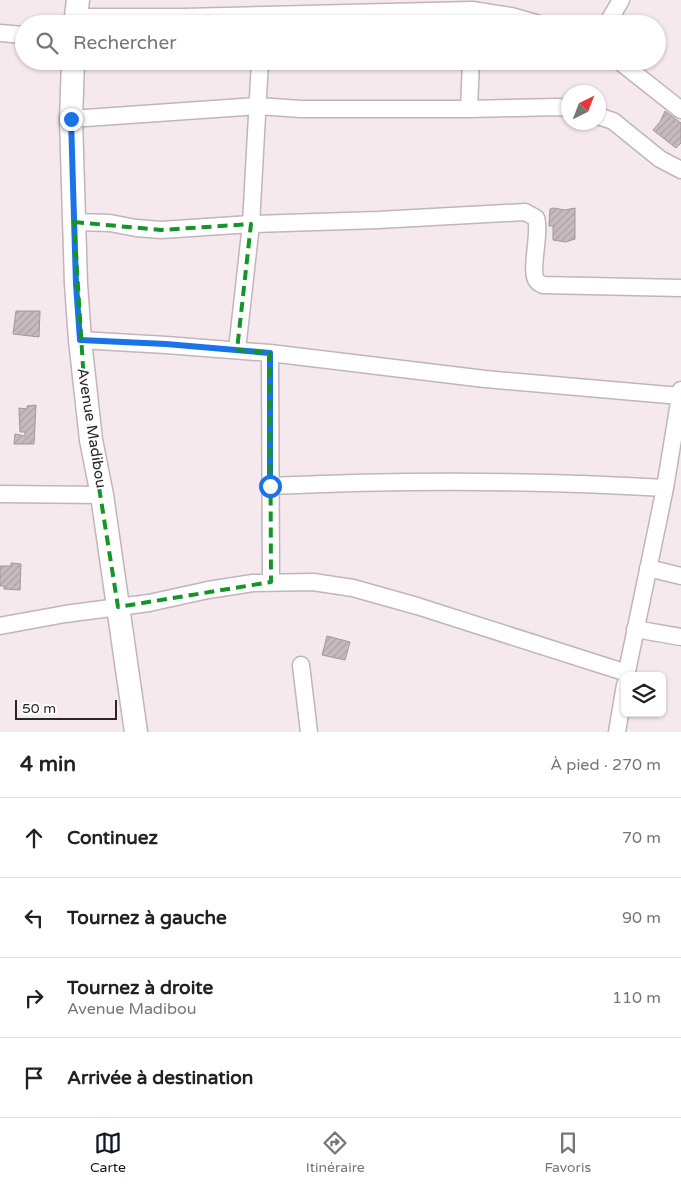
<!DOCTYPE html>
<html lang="fr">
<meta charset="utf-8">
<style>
:root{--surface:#fff;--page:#f6f6f6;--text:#222;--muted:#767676;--line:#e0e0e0;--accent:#111827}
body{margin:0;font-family:"Varela Round",sans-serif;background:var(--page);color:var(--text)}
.controls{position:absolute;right:15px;bottom:15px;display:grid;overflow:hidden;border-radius:8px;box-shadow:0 1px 4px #0004}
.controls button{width:45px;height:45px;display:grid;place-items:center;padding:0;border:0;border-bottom:1px solid var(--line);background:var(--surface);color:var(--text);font:25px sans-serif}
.compass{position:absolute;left:561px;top:85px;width:45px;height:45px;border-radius:50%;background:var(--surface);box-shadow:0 1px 4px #0004;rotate:42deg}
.scale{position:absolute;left:15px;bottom:12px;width:102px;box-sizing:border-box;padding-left:5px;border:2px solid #2a2527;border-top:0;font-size:14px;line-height:18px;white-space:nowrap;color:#2a2527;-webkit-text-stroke:4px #fff;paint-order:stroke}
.stop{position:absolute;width:15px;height:15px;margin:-11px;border:4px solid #1a73e8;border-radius:50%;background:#fff}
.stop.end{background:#1a73e8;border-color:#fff;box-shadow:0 1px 5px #0008}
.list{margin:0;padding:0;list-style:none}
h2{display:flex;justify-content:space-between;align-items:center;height:65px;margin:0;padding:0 20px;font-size:21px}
h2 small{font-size:16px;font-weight:400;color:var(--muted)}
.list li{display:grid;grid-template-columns:32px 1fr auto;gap:15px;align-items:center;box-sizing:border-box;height:80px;padding:0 20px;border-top:1px solid var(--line)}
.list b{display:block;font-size:19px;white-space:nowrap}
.list p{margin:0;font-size:16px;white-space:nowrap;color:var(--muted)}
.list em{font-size:16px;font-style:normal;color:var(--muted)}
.icon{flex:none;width:28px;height:28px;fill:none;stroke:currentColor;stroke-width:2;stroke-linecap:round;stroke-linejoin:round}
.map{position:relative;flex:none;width:681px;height:732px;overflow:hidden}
.search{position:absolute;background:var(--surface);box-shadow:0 1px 4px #0004;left:15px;right:15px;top:15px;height:55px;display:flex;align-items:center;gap:12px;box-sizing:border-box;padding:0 18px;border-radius:28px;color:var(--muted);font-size:19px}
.sheet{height:385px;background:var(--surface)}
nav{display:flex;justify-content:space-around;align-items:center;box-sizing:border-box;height:70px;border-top:1px solid var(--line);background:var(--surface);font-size:14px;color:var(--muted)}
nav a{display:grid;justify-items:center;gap:2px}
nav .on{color:var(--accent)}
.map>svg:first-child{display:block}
</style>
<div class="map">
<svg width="681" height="732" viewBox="0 0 681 732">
<defs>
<pattern id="building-hatch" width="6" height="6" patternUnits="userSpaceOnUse" patternTransform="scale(1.25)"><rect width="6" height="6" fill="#c7babf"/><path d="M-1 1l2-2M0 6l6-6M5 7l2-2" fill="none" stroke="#aba0a4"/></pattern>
</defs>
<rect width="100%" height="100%" fill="#f6e9ed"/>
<path fill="url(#building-hatch)" stroke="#a3979b" d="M665,111L681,123V143L676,148L653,130L660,122Z
M554,208L565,210L575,208V239L566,242L553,240V226H549L550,209Z
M16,311H40L39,337L13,334Z
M36,405L34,444H14L15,434L25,436V432H20L19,408L27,409V406Z
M11,563L21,564L20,590L4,589V586H0V566H11Z
M327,636L350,642L345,660L322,655Z"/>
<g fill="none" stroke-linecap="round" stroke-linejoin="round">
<defs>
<path id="street" d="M76,17H184L472,10L511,16L539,24
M607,24L621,0
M0,33L24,35
M619,61L681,110
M469,109L471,61
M598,116L613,121L660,159L681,170
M71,119L258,106L301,109H469L558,107L568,108
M74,222L110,223L136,228L161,230L251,224L378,220L525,212L536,218C541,233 529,272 537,281C538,283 541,284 543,285L681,288
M80,340L166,345L270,353L485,379L680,396
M237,350L251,224L260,61
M270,353L271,582
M270,486C402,480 533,480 665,488
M0,494L102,495
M648,568L681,576
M0,626L65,614L149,603L208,590L253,583L313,582L353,588L417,606L627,673
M635,629L681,637
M301,665L309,732
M626,676L665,488L681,390
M617,732L625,685"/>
<path id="secondary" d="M75,24L78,0
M73,61L71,119L76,284L80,340L91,440L102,495L136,732"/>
</defs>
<use href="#street" stroke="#c1b5b9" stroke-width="19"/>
<use href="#secondary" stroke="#c1b5b9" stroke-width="25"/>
<use href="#street" stroke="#fff" stroke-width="16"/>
<use href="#secondary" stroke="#fff" stroke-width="22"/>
</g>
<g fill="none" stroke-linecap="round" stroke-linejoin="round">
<path stroke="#1a73e8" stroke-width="6" d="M71,119L76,284L80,340L166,344L270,353V486"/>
</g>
<path fill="none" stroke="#159527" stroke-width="4" stroke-dasharray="10 6" stroke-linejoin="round" d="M74,222L161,230L251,224L237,350L270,353L271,582L118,607L85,399Z"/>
<g text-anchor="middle" stroke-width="4" stroke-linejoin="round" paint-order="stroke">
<g font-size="15" fill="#2a2527" stroke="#fff">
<text transform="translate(92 428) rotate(81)" y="5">Avenue Madibou</text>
</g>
</g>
</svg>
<div class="controls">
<button><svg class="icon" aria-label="layers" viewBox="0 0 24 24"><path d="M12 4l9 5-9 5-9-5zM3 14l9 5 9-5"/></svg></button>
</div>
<svg class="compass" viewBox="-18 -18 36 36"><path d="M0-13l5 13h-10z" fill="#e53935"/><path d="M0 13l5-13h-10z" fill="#767676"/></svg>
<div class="scale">50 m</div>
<div class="stop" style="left:270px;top:486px"></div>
<div class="stop end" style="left:71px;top:119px"></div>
<div class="search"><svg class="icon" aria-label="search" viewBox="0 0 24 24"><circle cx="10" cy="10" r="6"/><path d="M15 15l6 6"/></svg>Rechercher</div>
</div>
<section class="sheet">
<h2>4 min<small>À pied · 270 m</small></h2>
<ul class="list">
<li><svg class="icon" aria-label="ahead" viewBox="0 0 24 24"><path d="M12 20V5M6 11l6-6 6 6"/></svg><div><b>Continuez</b></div><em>70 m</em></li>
<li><svg class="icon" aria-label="left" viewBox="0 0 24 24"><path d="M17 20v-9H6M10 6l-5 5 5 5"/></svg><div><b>Tournez à gauche</b></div><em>90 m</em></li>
<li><svg class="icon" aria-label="right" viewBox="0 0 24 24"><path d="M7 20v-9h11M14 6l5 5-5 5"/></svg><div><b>Tournez à droite</b><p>Avenue Madibou</p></div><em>110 m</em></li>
<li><svg class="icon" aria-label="arrive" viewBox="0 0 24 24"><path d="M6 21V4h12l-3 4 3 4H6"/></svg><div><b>Arrivée à destination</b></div></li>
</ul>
</section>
<nav>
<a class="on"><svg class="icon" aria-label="map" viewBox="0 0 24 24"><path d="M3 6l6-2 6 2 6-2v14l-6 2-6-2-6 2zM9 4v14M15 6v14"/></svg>Carte</a>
<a><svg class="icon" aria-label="directions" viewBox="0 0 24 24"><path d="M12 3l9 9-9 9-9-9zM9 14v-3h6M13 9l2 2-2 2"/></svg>Itinéraire</a>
<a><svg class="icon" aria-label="saved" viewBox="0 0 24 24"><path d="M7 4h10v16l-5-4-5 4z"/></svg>Favoris</a>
</nav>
